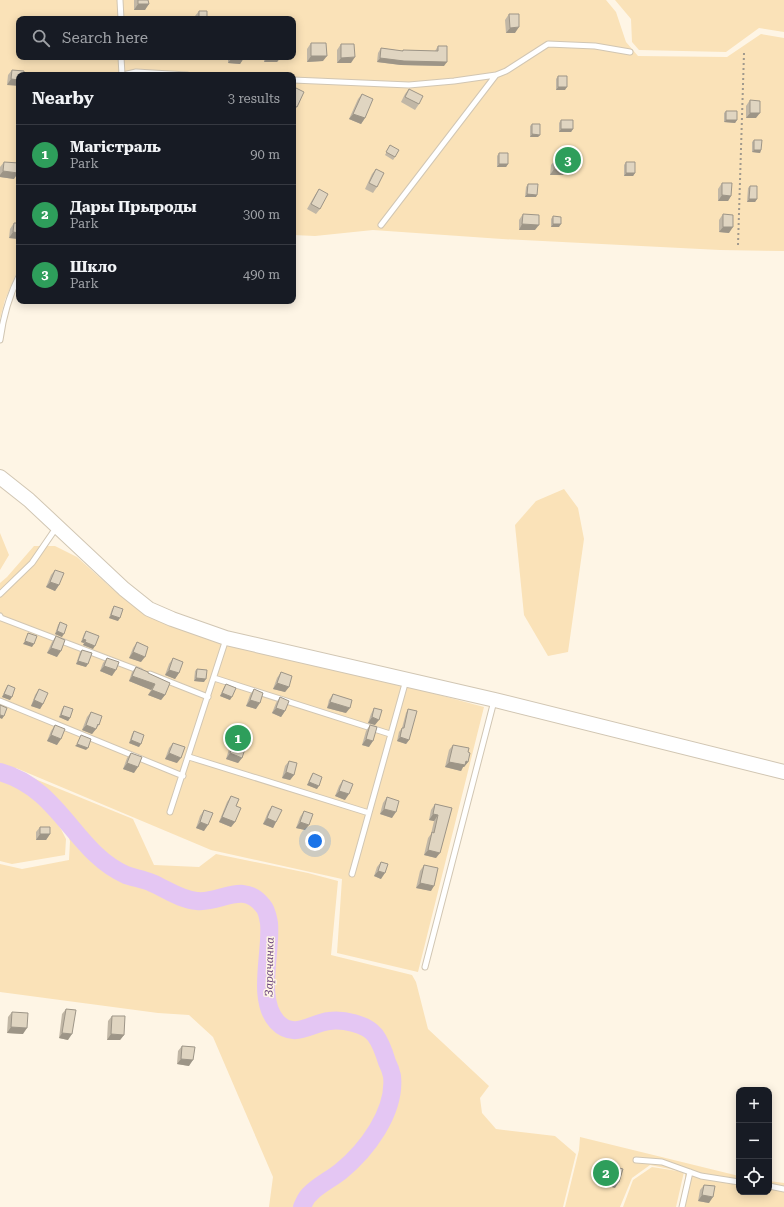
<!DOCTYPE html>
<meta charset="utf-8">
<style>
:root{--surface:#171b24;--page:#242831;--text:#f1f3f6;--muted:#9ea1a6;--line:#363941;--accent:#bc99cd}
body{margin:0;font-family:"Roboto Serif",serif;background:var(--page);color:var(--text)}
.controls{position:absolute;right:12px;bottom:12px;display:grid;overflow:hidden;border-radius:8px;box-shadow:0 2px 10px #0003}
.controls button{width:36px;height:36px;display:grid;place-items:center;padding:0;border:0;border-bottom:1px solid var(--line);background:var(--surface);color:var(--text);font:20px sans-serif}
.you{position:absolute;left:315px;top:841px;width:14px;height:14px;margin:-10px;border:3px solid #fff;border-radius:50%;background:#1a73e8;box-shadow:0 0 0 6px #1a73e833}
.badge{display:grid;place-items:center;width:26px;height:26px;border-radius:50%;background:var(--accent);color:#fff;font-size:13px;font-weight:700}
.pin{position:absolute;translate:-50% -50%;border:2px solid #fff;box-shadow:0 1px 4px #0006}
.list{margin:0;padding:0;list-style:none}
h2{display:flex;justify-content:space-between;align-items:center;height:52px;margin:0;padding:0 16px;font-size:17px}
h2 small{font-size:13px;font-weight:400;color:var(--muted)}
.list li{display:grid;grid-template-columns:26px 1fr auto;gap:12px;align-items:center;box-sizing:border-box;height:60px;padding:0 16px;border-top:1px solid var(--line)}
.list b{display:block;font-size:15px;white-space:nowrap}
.list p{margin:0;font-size:13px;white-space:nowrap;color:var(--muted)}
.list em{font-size:13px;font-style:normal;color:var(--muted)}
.icon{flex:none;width:22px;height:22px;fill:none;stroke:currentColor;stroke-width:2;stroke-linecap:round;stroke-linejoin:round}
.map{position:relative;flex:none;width:784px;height:1207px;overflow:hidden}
.search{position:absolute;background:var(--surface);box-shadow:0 2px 10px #0003;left:16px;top:16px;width:280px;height:44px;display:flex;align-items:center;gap:10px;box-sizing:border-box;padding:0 14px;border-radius:8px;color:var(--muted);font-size:15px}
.panel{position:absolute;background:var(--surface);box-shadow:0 2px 10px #0003;left:16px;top:72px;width:280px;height:232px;border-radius:8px}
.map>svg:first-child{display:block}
</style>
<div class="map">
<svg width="784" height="1207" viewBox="0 0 784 1207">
<rect width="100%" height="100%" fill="#fef5e5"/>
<path fill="#fae2b8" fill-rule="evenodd" d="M0,0H606L616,12L626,42L638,56L727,57L761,34L784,38V251L720,250L502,239L373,230L315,236L293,235V75H19V267L5,300L0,319ZM19,19H293V57H19Z
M615,0H784V32L759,28L726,52L639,50L632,42L631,19Z
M564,489L578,508L584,539L568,652L548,656L524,615L515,525L536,501Z
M0,533L9,555L0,570Z
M34,546H55L77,557L117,593L158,619L484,707L418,972L337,953L342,879L211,850L16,768L18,783L42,802L61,829L66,839L65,855L12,864L0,861V583L7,577Z
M18,772L133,819L154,865L199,867L216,854L308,873L338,881L331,955L412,975L416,982L428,1029L489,1086L480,1098L482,1113L496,1129L555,1136L576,1154L563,1207H269L273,1177L213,1037L189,1015L158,1013L0,992V864L22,869L69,860L70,841L66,829L43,800L20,782Z
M580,1137L739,1176V1192H769V1181L784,1183V1207H679L685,1179V1172L650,1165L632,1178L620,1207H565L579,1150Z
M652,1167L684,1172L676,1207H623L633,1180Z"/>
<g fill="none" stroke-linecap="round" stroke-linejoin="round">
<path stroke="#e4c6f3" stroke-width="18" d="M0,772C61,789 74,852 126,875C134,878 143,879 152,883C166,889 181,900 197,901C220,904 243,880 263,906C267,910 268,918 269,923C272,952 256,999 277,1022C294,1040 311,1023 329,1021C343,1019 366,1024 375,1035C381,1043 384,1052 387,1062C389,1066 391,1071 392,1076C396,1112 366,1151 340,1172C331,1179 317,1186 310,1194C306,1197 304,1203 302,1207"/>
<defs>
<path id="lane" d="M120,0L121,19
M121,57L122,75
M123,75L136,72L187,75
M293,80L409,85L454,81L496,75
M381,225L496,75L506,71L548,44L595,46L630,52
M0,340C3,318 9,296 19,276
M0,594L32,563L56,528
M0,616L1,618L140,671
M150,674L208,697
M214,678L390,734
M0,701L183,776
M189,757L369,813
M170,812L226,639
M352,874L406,680
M425,967L494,701
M636,1160L662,1162L701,1176L739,1182
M769,1186L784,1189
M682,1207L690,1172"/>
<path id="secondary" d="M0,477L29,500L124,589L149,609L172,619L226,638L495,700L784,772"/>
</defs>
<use href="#lane" stroke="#d1c6b3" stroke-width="7"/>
<use href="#secondary" stroke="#d1c6b3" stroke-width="16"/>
<path stroke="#a0998d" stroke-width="2" stroke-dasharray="2 3" stroke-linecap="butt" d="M738,245L744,53"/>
<use href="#lane" stroke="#fff" stroke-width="5"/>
<use href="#secondary" stroke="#fff" stroke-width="14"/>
</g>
<path fill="#c1b7a6" d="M134,0H148L145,10H134Z
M199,11L207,19H195V16Z
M509,14L515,33H506L505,20Z
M311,43L323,61L307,62V49Z
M341,44L351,63H337V50Z
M438,46L444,66L401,65L377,62L378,53L381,48L402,51L403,50L435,51Z
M228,57H244L240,64L228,63Z
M264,57H281L277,62H264Z
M12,70L24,71L7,85L8,75Z
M558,76L565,90H556V79Z
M296,88L297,107L293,112V92Z
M409,89L419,104L415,110L401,102L405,94Z
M362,94L365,118L361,124L349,119L358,99Z
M750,100L756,118H746V106Z
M726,111L737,120L735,123L724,122V113Z
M561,120L573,129L571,132H559V123Z
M532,124L540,135L538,137H530V126Z
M754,140L761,150L760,153L752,152V142Z
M390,145L395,157L393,160L385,155Z
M499,153L508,164L506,167H497V156Z
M555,160L563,175H550L551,165Z
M4,162L14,179L0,177V167Z
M626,162L635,173L633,176H624V165Z
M376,169L377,187L373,193L365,189L372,174Z
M722,183L731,196L728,201H718V189Z
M528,184L536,197H525L526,187Z
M750,186L757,199L755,202H747L748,188Z
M319,189L320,209L316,214L307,209L315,195Z
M523,214L535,230H519V220Z
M723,214L729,233L719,232V220Z
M553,216L559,227H551V219Z
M14,223L19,239L9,238L10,229Z
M55,570L59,585L55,591L46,587L51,575Z
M114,606L118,621L109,618L112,609Z
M60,622L62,637L55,634L58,625Z
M86,631L93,649L83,645L84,643L81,642L84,634Z
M56,636L57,657L47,653L52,642Z
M137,642L141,662L129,658L133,648Z
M82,650L86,667L76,664L80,652Z
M107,658L112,676L100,671L103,663Z
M173,658L179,673L175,679L165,675L169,664Z
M136,667L148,673L165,695L161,700L148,695L151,690L129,681L132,672Z
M197,669L204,682L194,681L195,671Z
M281,672L289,687L285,692L273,689L277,678Z
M226,684L230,700L220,696L224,687Z
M8,685L10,700L2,697L6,688Z
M39,689L43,704L40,709L31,706L35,695Z
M254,689L256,709L246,706L250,695Z
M333,694L346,713L327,708L329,700Z
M280,697L285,711L281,717L272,713L276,703Z
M64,706L70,718L68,721L59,717L62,709Z
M374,708L375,725L368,723L371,714Z
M408,709L409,740L406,744L397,741L399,732L402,728L406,713Z
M91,712L99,725L92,734L82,730L87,717Z
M55,725L57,745L47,741L51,731Z
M370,725L369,747L362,745L366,731Z
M134,731L139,747L129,743L132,734Z
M173,743L177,763L165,759L169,748Z
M233,744L242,758L238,763L226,759L229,749Z
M453,745L468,752V762L464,767H463L461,771L445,767L449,750Z
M131,753L134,773L123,769L127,758Z
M289,761L294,775L290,780L282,778L285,766Z
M313,773L317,789L307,785L311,776Z
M343,780L345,800L335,796L339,786Z
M231,796L236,806L235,822L231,827L219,822L227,802Z
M387,797L392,818L380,814L383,803Z
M435,804L452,808L436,858L424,855L428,838L431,834L434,821L429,820L431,810Z
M272,806L276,822L273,828L263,824L268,812Z
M204,810V831L196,828L200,816Z
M304,811L305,830L296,828L300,817Z
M40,827L50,834L46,840H36V832Z
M381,862V879L374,876L377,867Z
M424,865L431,891L416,888L420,871Z
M66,1009L68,1040L59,1038L62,1014Z
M12,1012L23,1034L7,1033L8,1017Z
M112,1016L124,1035L120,1040H107L108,1021Z
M182,1046L189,1066L177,1064L178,1051Z
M609,1165L615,1188L602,1184L605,1170Z
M704,1185L709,1203L698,1201L700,1190Z"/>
<path fill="#9d9587" d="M138,4H149L145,10H134Z
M519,27L515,33H506L510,28Z
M311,56H327L323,61L307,62Z
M268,57H281L277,62H264Z
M355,57L351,63H337L341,58Z
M232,58H244L240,64L228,63Z
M380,58L447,62L444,66L401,65L377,62Z
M11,79L19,80V86L7,85Z
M558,87H567L565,90H556Z
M750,113H760L756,118H746Z
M353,114L365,118L361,124L349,119Z
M726,120H737L735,123L724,122Z
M561,129H573L571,132H559Z
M532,134L540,135L538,137H530Z
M754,150H761L760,153L752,152Z
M499,164H508L506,167H497Z
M554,169L566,170L563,175H550Z
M3,171L18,173L14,179L0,177V175Z
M626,173H635L633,176H624Z
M527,194L537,195L536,197H525Z
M722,195L731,196L728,201H718Z
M749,199H757L755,202H747Z
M522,224L539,225L535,230H519Z
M553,224H561L559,227H551Z
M723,227H733L729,233L719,232Z
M13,232L19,233V239L9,238Z
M50,582L59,585L55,591L46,587Z
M111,615L120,618L118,621L109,618Z
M57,631L64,634L62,637L55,634Z
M83,639L86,640L84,643L81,642Z
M25,641L34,644L32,647L23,644Z
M85,642L95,646L93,649L83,645Z
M51,648L61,651L57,657L47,653Z
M133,652L145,657L141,662L129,658Z
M78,661L88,664L86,667L76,664Z
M104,666L116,670L112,676L100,671Z
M169,670L179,673L175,679L165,675Z
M132,676L155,684L151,690L129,681Z
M196,678L206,679L204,682L194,681Z
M277,683L289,687L285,692L273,689Z
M152,690L165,695L161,700L148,695Z
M222,693L232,697L230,700L220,696Z
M4,694L12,697L10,700L2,697Z
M34,700L43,704L40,709L31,706Z
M250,700L260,703L256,709L246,706Z
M330,702L350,708L346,713L327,708Z
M276,708L285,711L281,717L272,713Z
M0,715L4,716L2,719L0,718Z
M61,715L70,718L68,721L59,717Z
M372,717L379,720L375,725L368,723Z
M86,725L96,729L92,734L82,730Z
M51,735L61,739L57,745L47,741Z
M400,737L409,740L406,744L397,741Z
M366,739L373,741L369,747L362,745Z
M131,740L141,744L139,747L129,743Z
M77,744L88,748L86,750L75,746Z
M169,753L181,758L177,763L165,759Z
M230,753L242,758L238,763L226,759Z
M466,761L468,762L464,767H463L461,771L445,767L449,762Z
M127,763L138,767L134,773L123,769Z
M286,772L294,775L290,780L282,778Z
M309,782L319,786L317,789L307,785Z
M339,791L349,794L345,800L335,796Z
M384,809L396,812L392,818L380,814Z
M433,814L438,815L434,821L429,820Z
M222,817L235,822L231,827L219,822Z
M267,818L276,822L273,828L263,824Z
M200,822L208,825L204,831L196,828Z
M300,822L309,825L305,830L296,828Z
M40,834H50L46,840H36Z
M428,850L440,853L436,858L424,855Z
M378,871L385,873L381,879L374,876Z
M420,883L434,886L431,891L416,888Z
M11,1027L27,1028L23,1034L7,1033Z
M62,1033L72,1034L68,1040L59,1038Z
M111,1034L124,1035L120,1040H107Z
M181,1059L193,1060L189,1066L177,1064Z
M605,1178L619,1182L615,1188L602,1184Z
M702,1195L713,1197L709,1203L698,1201Z"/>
<path fill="#e0d5c1" stroke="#9d9587" d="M138,0H148L149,4H138Z
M199,11H207V19H199Z
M509,14H519V27L510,28Z
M311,43H326L327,56H311Z
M341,44H354L355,57L341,58Z
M438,46H447V62L404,61L380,58L381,48L403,51V50L438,51Z
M232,57H244V58H232Z
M12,70L24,71V75H19V80L11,79Z
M558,76H567V87H558Z
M296,88L304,92L297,107L293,105V94Z
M409,89L423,96L419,104L405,97Z
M362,94L373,99L365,118L353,114Z
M750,100L760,101V113H750Z
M726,111H737V120H726Z
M561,120H573V129H561Z
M532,124H540V135L532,134Z
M754,140H762L761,150H754Z
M390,145L399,150L395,157L386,152Z
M499,153H508V164H499Z
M555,160H567L566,170L554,169Z
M4,162L19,163L18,173L3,171Z
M626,162H635V173H626Z
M376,169L384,173L377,187L369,183Z
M722,183H732L731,196L722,195Z
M528,184H538L537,195L527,194Z
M750,186H757V199H749Z
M319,189L328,194L320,209L311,204Z
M523,214L539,215V225L522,224Z
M723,214L733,215V227H723Z
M553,216L561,217V224H553Z
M14,223H19V233L13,232Z
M55,570L64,573L59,585L50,582Z
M114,606L123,609L120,618L111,615Z
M60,622L67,625L64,634L57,631Z
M86,631L99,636L95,646L85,642L86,640L83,639Z
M28,633L37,636L34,644L25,641Z
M56,636L65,640L61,651L51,648Z
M137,642L148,647L145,657L133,652Z
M82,650L92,653L88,664L78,661Z
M107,658L119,662L116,670L104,666Z
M173,658L183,662L179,673L169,670Z
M136,667L148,672V673L170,683L165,695L152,690L155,684L132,676Z
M197,669L207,670L206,679L196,678Z
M281,672L292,676L289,687L277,683Z
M226,684L236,688L232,697L222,693Z
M8,685L15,688L12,697L4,694Z
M39,689L48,693L43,704L34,700Z
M254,689L263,693L260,703L250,700Z
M333,694L352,700L350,708L330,702Z
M280,697L289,701L285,711L276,708Z
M0,705L7,708L4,716L0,715Z
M64,706L73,709L70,718L61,715Z
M374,708L382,710L379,720L372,717Z
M408,709L417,711L409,740L400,737L402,728H404Z
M91,712L102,716L99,725L98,724L96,729L86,725Z
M55,725L65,729L61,739L51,735Z
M370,725L377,727L373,741L366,739Z
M134,731L144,735L141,744L131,740Z
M81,735L91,739L88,748L77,744Z
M173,743L185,747L181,758L169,753Z
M233,744L245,749L242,758L230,753Z
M453,745L469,748L468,752L470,753L468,762L466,761L465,765L449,762Z
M131,753L142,757L138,767L127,763Z
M289,761L297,763L294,775L286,772Z
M313,773L322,777L319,786L309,782Z
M343,780L353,784L349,794L339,791Z
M231,796L239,799L236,806L241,808L235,822L222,817Z
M387,797L399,801L396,812L384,809Z
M435,804L452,808L440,853L428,850L432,832L434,833L438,815L433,814Z
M272,806L282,810L276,822L267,818Z
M204,810L213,813L208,825L200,822Z
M304,811L313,814L309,825L300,822Z
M40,827H50V834H40Z
M381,862L388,864L385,873L378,871Z
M424,865L438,868L434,886L420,883Z
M66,1009L76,1010L72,1034L62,1033Z
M12,1012L28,1013L27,1028L11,1027Z
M112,1016H125L124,1035L111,1034Z
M182,1046L195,1047L193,1060L181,1059Z
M609,1165L623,1169L619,1182L605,1178Z
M704,1185L715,1186L713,1197L702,1195Z"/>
<g text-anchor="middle" stroke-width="3" stroke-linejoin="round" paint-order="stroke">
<g font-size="11" font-style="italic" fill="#6c457d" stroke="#fef5e5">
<text transform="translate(269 967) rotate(-89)" y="4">Зарачанка</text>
</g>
</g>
</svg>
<div class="controls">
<button>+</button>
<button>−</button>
<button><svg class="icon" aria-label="locate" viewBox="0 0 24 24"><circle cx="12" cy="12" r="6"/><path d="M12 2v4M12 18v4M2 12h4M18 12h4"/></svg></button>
</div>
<div class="you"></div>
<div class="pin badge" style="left:238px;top:738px;background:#2e9e5b">1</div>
<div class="pin badge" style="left:606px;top:1173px;background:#2e9e5b">2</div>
<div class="pin badge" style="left:568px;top:160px;background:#2e9e5b">3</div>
<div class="search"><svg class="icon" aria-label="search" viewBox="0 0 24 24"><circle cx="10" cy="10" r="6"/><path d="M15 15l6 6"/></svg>Search here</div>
<section class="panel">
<h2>Nearby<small>3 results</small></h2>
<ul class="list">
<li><span class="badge" style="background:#2e9e5b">1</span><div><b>Магістраль</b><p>Park</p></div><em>90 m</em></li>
<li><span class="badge" style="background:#2e9e5b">2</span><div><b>Дары Прыроды</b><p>Park</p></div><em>300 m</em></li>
<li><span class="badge" style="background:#2e9e5b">3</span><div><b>Шкло</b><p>Park</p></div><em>490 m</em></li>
</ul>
</section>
</div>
